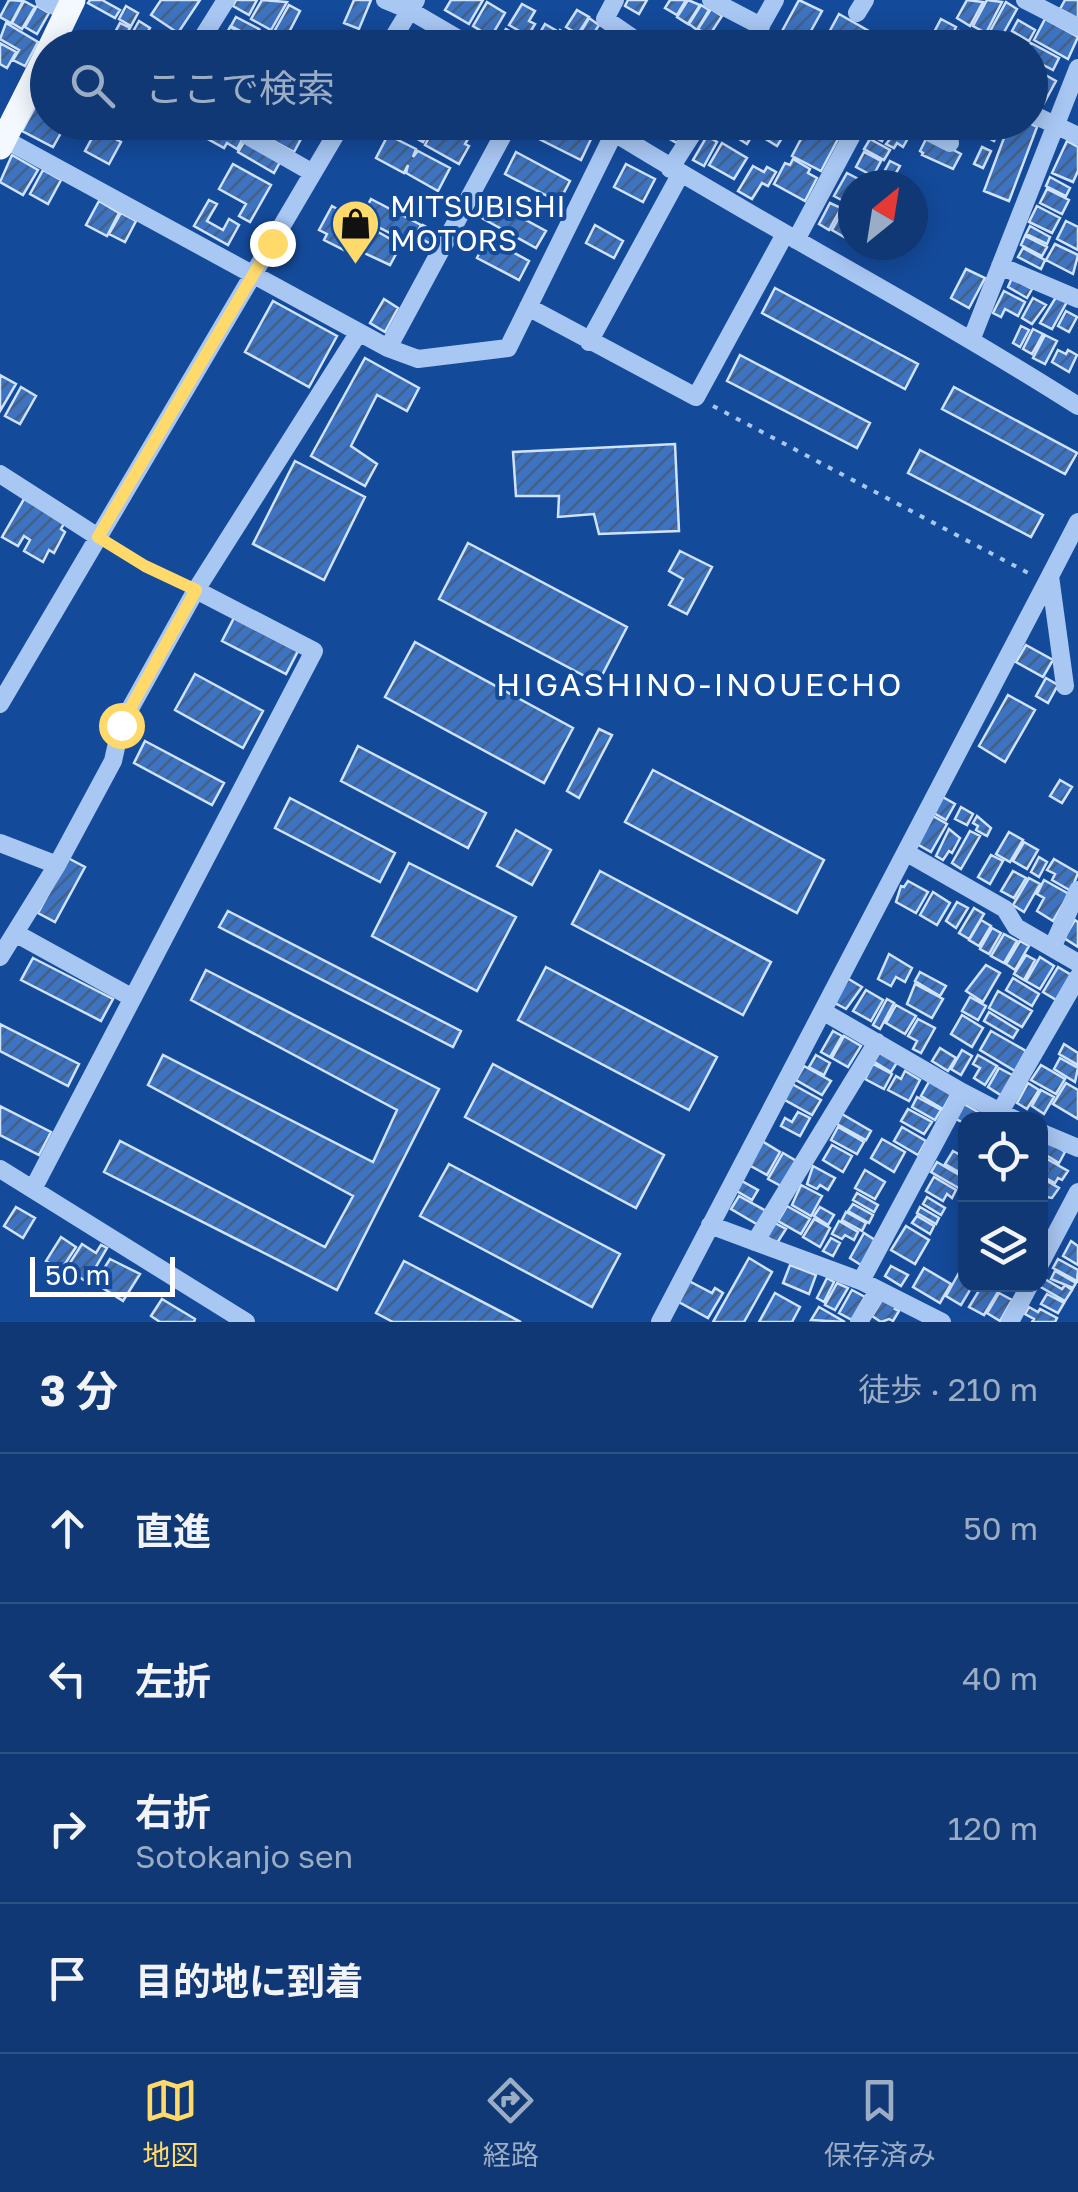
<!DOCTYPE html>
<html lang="ja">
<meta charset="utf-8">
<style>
:root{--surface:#0f3874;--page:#183f79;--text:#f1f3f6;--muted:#9bacc5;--line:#2f5286;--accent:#ffd96a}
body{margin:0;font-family:"Golos Text","Noto Sans JP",sans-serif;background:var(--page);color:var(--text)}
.controls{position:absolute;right:30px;bottom:30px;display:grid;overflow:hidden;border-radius:20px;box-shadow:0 5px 25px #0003}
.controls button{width:90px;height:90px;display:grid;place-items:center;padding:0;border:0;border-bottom:2px solid var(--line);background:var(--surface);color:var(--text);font:50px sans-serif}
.compass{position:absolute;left:838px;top:170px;width:90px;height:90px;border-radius:50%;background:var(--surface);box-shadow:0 5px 25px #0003;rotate:30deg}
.scale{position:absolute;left:30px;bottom:25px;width:145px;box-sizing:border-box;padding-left:10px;border:5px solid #fff;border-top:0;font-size:28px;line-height:35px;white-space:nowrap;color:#fff;-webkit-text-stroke:8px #144a9a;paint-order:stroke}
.stop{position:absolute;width:30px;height:30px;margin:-22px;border:8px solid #ffd96a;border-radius:50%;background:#fff}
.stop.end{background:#ffd96a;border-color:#fff;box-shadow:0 2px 10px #0008}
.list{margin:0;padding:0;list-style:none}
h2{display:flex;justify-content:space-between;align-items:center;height:130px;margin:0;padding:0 40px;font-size:42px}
h2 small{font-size:32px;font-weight:400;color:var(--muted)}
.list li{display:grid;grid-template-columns:65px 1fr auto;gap:30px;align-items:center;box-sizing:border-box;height:150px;padding:0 40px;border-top:2px solid var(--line)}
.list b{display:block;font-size:38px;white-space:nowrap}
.list p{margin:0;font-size:32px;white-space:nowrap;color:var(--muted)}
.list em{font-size:32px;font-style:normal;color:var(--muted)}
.icon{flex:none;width:55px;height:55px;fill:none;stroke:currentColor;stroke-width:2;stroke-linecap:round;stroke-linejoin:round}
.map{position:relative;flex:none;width:1078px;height:1322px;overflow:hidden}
.search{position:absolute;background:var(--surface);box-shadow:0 5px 25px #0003;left:30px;right:30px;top:30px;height:110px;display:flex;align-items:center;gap:25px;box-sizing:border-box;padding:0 35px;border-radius:55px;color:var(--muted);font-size:38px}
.sheet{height:730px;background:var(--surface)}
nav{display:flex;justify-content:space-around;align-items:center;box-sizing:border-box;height:140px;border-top:2px solid var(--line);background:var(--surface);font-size:28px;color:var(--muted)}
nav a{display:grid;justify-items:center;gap:5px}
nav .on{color:var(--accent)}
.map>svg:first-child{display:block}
</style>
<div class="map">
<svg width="1078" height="1322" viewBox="0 0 1078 1322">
<defs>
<pattern id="building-hatch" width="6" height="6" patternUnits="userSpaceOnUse" patternTransform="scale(2.5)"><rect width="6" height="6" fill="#3d73c1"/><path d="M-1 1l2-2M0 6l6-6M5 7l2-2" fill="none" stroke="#446086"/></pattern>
</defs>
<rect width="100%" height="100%" fill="#144a9a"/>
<path fill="url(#building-hatch)" stroke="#d0e3fd" stroke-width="2.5" d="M9,0L23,1L11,23L0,17Z
M90,0H102L120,10L115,18L88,3Z
M161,0H200L178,33L151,15Z
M236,0H257L249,15L233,6Z
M262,0L287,2L271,30L251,19Z
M354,0H371L359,29L344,23Z
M451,0H483L469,24L445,10Z
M628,0H647L639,14L625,6Z
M670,0H686L677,15L665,8Z
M688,0L700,5L688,24L677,17Z
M799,0L822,11L803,45L781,33Z
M967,0L983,2L970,26L957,18Z
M987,0L1002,2L986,33L973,26Z
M1065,0H1078V19L1060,9Z
M24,1L35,7L22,29L12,23Z
M487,2L505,13L491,37L473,26Z
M1006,2L1017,9L999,41L988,35Z
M522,4L535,11L529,21L535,24L528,36L509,25Z
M289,5L300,11L287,36L275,30Z
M701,5L709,10L697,30L689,24Z
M37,6L49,13L37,34L25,27Z
M126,6L138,13L131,26L119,19Z
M711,9L722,16L709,36L698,29Z
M577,10L589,17L578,34L566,27Z
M839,14L876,35L869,48H849L827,36Z
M236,17L259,29L254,38L231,26Z
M589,18L599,25L589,41L579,35Z
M941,19L956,27L951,38L947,36L943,42L932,36Z
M1045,19L1078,37L1068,59L1034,40Z
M1018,20L1035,30L1029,41L1012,31Z
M139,21L150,28L141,43L130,37Z
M6,23L38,42L25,66L13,60L19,50L0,39Z
M120,23L130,28L121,43L112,38Z
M545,24L557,31L548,48H531Z
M230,27L254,39L249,48L226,35Z
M506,29L518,36L511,48L497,43Z
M560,30L569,36L562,48H550Z
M261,31L290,48H252Z
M959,31L970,37L964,48H950Z
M436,33L452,43L449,48H427Z
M687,33L703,44L701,48H678Z
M225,36L246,48H218Z
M0,43L16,52L7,68L0,64Z
M1031,43L1059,58L1053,70L1030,58L1028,48Z
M1033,68L1056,81L1044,103L1030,95Z
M41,96L48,99V122H67L53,147L22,131Z
M203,122H211L242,140L237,149L227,143L224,148L197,133Z
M263,122H310L294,152L257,132Z
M399,122H434L423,142L396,127Z
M437,122H464L461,129L471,134L465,144L469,146L459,164L425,145Z
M532,122H563L592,137L581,160L527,133Z
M677,122L687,127L677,143L668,138Z
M725,122H757L759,124L747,144L722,128Z
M774,122H799L793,135Z
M810,122L846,124L821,171L792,156Z
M872,122H892L882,141L866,133Z
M980,122L1000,130L994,141L976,131Z
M1010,122H1027L1037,127L1009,201L984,191Z
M765,124L784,135L777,146L759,135Z
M901,125L912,131L903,147L897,143L894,148L886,144Z
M97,129L121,142L109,164L85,151Z
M388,135L416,149L413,157L418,151L450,168L438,191L406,173L408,165L404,173L376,158Z
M707,136L717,142L704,166L693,160Z
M931,138L961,154L953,169L922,155L923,153L920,151L926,139Z
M870,139L890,150L884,160L864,149Z
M1067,141L1078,147V171L1073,182L1052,173Z
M244,142L280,162L274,173L238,152Z
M722,143L747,158L734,179L709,165Z
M982,147L991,151L983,168L974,164Z
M516,152L570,181L559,202L505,174Z
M864,152L881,161L873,176L856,167Z
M12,155L38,170L23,195L0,182Z
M793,159L810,169L808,173L817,178L805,201L774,184L785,163L790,165Z
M890,161L900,166L889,185H877Z
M233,164L271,185L250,222L239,216L246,204L219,189Z
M626,164L655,179L643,202L614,187Z
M753,166L764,172L767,167L776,172L768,186L762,183L752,199L738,191Z
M43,170L61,180L48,204L30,194Z
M847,173L868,184L853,185V206L834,196Z
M1050,177L1070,188L1066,196L1046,186Z
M1047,189L1069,200L1062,214L1040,203Z
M371,199L421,225L411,244L361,218Z
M209,200L217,204L207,221L223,230L229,219L239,225L228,245L194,226Z
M489,200L546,231L536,248L480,217Z
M99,201L119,213L107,236L86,225Z
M830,203L841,208L829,230L819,224Z
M332,206L401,245L390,265L347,245L344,250L324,240L327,234L319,230Z
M1037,206L1060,218L1052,233L1029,222Z
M843,210L853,215L844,237L832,230Z
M121,213L136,221L125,242L109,234Z
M1066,221L1078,227V250L1057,239Z
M423,225L441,235L434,246L417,236Z
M595,225L623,241L614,258L586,243Z
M1030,226L1050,237L1047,244L1026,234Z
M1025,236L1047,247L1042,256L1021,245Z
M487,238L529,261L519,280L477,258Z
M1055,244L1078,255L1073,274L1046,260Z
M1023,248L1045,260L1041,269L1018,257Z
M966,269L985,278L969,308L951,298Z
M1012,278L1032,289L1027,298L1008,287Z
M775,288L918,364L905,389L762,313Z
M1004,291L1025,302L1018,316L1005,309L1001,317L993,313Z
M1058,294L1068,300L1052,329L1040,323Z
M1033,298L1046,305L1032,324L1022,318Z
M384,299L398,308L385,332L370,323Z
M273,301L337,336L309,387L245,352Z
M1066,311L1077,317L1069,332L1058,326Z
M1021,326L1029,330L1020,347L1013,343Z
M1033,329L1043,334L1032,354L1023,349Z
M1045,335L1057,341L1045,364L1033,358Z
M1058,350L1066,354L1068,350L1077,355L1069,372L1052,362Z
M740,355L870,423L857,448L727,381Z
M365,358L419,388L407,411L377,395L351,446L377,464L365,486L311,456Z
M0,375L16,384L0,411Z
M21,387L36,396L20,424L5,416Z
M954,387L1077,453L1065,474L942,409Z
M675,444L679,531L599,534L594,514L558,517L559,496H516L513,452Z
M920,450L1043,515L1031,537L908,473Z
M295,461L365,497L324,580L253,544Z
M24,499L65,522L61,529L65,532L54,553L49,550L43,562L24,551L30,540L24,536L18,546L2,537Z
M468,543L627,627L598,683L439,599Z
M680,551L712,567L687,614L669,605L683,579L669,571Z
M234,618L298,651L286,674L222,641Z
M415,642L573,728L544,783L385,697Z
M1026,645L1053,660L1043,677L1016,662Z
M195,674L263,711L243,748L175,710Z
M1046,678L1058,685L1048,703L1036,696Z
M1008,695L1035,710L1005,762L979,746Z
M599,729L612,735L579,798L567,791Z
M145,741L224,783L212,805L134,763Z
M358,746L486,813L468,848L341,781Z
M653,770L824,860L797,913L625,822Z
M1060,780L1072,787L1062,803L1050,796Z
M941,796L955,804L946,820L932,812Z
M290,798L395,853L380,882L275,828Z
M961,807L973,814L967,825L955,819Z
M933,816L947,824L931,852L917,844Z
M977,816L991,828L987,836L976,830L978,826L973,823Z
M949,829L960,838L952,853L949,851L943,860L936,856Z
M516,830L551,850L532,885L497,866Z
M970,831L980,836L961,869L952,863Z
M1009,832L1023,840L1010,862L996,854Z
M1024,842L1038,850L1027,869L1013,861Z
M991,855L1003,861L990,884L978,877Z
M1039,857L1047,862L1039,877L1031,872Z
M68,858L85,867L55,922L38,913Z
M1054,859L1078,873L1071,891L1052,880L1055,874L1047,870Z
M409,863L516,917L477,991L372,936Z
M600,871L771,962L743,1015L572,924Z
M1013,871L1026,878L1014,898L1001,891Z
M1029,878L1040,884L1024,912L1013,905Z
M1044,880L1069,894L1053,921L1037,911L1044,898L1037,894Z
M908,881L928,892L916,913L896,902L901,886L904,887Z
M933,892L950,903L937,925L920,915Z
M957,902L968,908L956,928L946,921Z
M974,908L984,914L969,939L959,933Z
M228,911L461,1031L453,1047L219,927Z
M981,920L991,926L979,946L969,940Z
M1075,920L1078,922V947L1064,938Z
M992,928L1001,933L989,954L980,949Z
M1004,934L1017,941L1004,963L991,956Z
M1020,941L1029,946L1015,970L1006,964Z
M889,954L912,968L905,982L896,977L891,986L878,979Z
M1026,955L1035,960L1024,980L1014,974Z
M1040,957L1054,966L1040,989L1026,981Z
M33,958L113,999L101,1021L21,980Z
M986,965L1000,973L983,1002L966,991Z
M546,967L717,1057L689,1110L518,1020Z
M1058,967L1073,976L1058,1001L1043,992Z
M206,970L439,1089L337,1290L104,1172L120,1141L325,1247L353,1196L148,1085L163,1055L373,1162L397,1110L191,1000Z
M920,972L946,986L940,996L915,981Z
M847,978L862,987L846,1009L833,1002Z
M1013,978L1039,994L1032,1006L1006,990Z
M915,984L943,999L932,1018L907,1004Z
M866,990L883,1000L871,1021L853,1011Z
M998,991L1032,1011L1022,1027L989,1008Z
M970,997L986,1006L978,1020L962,1011Z
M887,999L894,1003L880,1029L873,1025Z
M896,1005L916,1016L905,1034L886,1023Z
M989,1012L1018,1030L1013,1038L984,1021Z
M962,1015L983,1028L972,1047L951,1034Z
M918,1019L935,1028L921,1053L913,1049L917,1041L908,1036Z
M0,1024L79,1064L68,1086L0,1051Z
M833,1031L842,1036L830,1057L821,1052Z
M991,1031L1026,1051L1015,1071L980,1050Z
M844,1036L861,1046L848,1067L832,1058Z
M1064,1044L1078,1053V1065L1059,1054Z
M940,1048L956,1058L948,1071L932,1061Z
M962,1050L972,1056L961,1075L951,1069Z
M880,1051L898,1061L891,1072L873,1061Z
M816,1055L830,1063L824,1075L809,1067Z
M978,1055L997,1066L985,1085L974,1078L980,1068L973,1064Z
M1060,1058L1078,1068L1075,1082L1054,1069Z
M493,1064L664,1155L636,1208L465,1117Z
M873,1064L892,1074L884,1089L865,1079Z
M1041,1065L1065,1079L1056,1094L1031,1080Z
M804,1066L831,1081L822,1095L796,1080Z
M999,1068L1014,1076L1002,1096L988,1087Z
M905,1071L920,1080L909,1101L888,1090L896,1076L901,1079Z
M930,1080L952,1093L943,1109L921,1096Z
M1028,1083L1039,1090L1027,1109L1017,1103Z
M1066,1083L1078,1090V1119L1053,1104Z
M792,1084L821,1100L812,1115L783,1099Z
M1041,1090L1054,1097L1044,1114L1032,1106Z
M917,1097L941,1110L935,1120L912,1107Z
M964,1104L985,1116L983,1120H966V1124L956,1119Z
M0,1106L51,1132L39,1155L0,1135Z
M908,1109L932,1122L924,1134L901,1121Z
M798,1112L810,1118L800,1136L781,1126L785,1118L792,1122Z
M842,1114L871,1131L866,1140L837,1124Z
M838,1127L864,1142L857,1154L831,1140Z
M902,1127L926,1141L918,1155L894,1141Z
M882,1139L905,1152L894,1172L871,1158Z
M1048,1140L1065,1152L1059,1163L1041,1152Z
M762,1141L780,1152L767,1175L749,1165Z
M832,1145L852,1156L843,1172L823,1160Z
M953,1151L966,1158V1176L945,1164Z
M783,1153L798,1162L783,1187L768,1179Z
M1040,1155L1068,1171L1062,1180L1058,1178L1055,1183L1044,1177L1047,1171L1040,1167Z
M937,1162L966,1179L962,1190L931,1172Z
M449,1164L620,1254L592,1307L420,1216Z
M813,1166L835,1178L828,1190L820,1185L817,1189L807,1184Z
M865,1170L885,1182L875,1199L855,1188Z
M934,1177L956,1190L952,1198L947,1194L943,1201L926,1191Z
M1040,1177L1059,1188L1052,1198L1040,1196Z
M740,1180L758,1190L752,1200L735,1190Z
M801,1185L822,1196L811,1216L792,1205Z
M857,1193L878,1205L874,1212L853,1200Z
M739,1196L768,1212L760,1226L731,1209Z
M927,1197L945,1208L941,1215L923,1204Z
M853,1204L873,1215L869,1223L848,1211Z
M787,1206L810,1219L801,1234L778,1221Z
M16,1207L35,1218L23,1238L4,1226Z
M820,1207L834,1215L828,1225L814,1216Z
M920,1207L939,1218L936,1224L917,1213Z
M846,1212L866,1223L862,1231L842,1220Z
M917,1216L934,1226L930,1234L912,1223Z
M814,1219L830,1228L820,1247L803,1237Z
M839,1221L858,1232L854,1240L845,1235L842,1239L832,1234Z
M775,1223L786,1229L777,1243L767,1237Z
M906,1226L929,1240L915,1264L891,1250Z
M864,1233L875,1240L861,1265L850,1258Z
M61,1237L76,1247L61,1270L46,1261Z
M831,1238L840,1243L833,1256L823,1251Z
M1071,1241L1078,1246V1265L1063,1256Z
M82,1244L96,1253L101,1245L107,1248L87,1282L66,1269Z
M749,1258L772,1272L744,1322H713Z
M110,1259L140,1274L123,1301L95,1283Z
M1058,1259L1078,1270L1077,1281L1053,1268Z
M404,1261L521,1322H393L376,1313Z
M790,1265L816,1275L809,1294L783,1283Z
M891,1266L908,1275L901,1286L885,1276Z
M924,1268L951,1284L940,1303L913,1287Z
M960,1271L966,1274V1284L973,1285L961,1305L946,1296Z
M1055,1271L1076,1283L1073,1288L1051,1279Z
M827,1278L834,1282L824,1302L817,1298Z
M1043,1278L1062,1289L1065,1285L1072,1290L1065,1301L1039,1286Z
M689,1281L712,1293L715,1288L723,1293L708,1318L677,1301Z
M837,1283L848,1288L835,1310L825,1305Z
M983,1284L998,1292L984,1315L969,1307Z
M852,1290L865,1297L852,1320L839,1313Z
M775,1293L800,1307L792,1322H759Z
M999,1293L1012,1300L1000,1321L987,1313Z
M1047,1294L1064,1303L1058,1313L1041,1304Z
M883,1298L897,1306L895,1309L899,1311L893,1321L889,1319L881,1322L872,1316Z
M162,1299L195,1319L194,1322H160L151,1316Z
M819,1307L845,1322L811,1320Z
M1029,1307L1038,1312L1040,1309L1057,1318L1055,1322H1032L1034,1319L1025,1314Z"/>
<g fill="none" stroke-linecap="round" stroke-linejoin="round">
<path stroke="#a8c7f3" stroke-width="4" stroke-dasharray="5 8" stroke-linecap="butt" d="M713,406L1032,575
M112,545L178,581"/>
<path stroke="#a8c7f3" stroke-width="18" d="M44,0L67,13
M385,0L409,10L474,48
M615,0L605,19L647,48
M711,0L761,26
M1025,0L1078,27
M857,13L865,0
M196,48L226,0
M387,48L416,0
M748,48L775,0
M1030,113L1078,136
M236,122L248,136L313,173
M597,122C755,221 921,306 1078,406
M909,122L950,143
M4,139L388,348L418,359L508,348L614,133
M670,169L700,122
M796,240L859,122
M1000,266L1078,299
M528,307L696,397L785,234
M972,338L1078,68
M589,342L680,175
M388,348L510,122
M0,474L98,537
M1065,686L1050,576L1078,522
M0,704L343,122
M0,843L57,865
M907,853L1005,909L1016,927L1078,963
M15,933L131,997
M1052,948L1078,890
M0,957L57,865L113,761L121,725L196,590L359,332
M824,1012L962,1092L1016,1120
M1000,1112L1078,977
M1040,1132L1078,1148
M0,1169L246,1322
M33,1189L314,651L196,590
M710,1225L861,1281L942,1322
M755,1242L877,1042
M1040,1264L1078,1192
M861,1281L962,1092
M660,1322L1050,576
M859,1322L878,1290
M1010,1322L1030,1284"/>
<path stroke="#f4f8ff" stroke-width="25" d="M50,48L73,0
M0,147L48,52"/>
</g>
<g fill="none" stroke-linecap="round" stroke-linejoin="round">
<path stroke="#ffd96a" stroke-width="12" d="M121,725L196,590L145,566L98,537L272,243"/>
</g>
<defs>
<symbol id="shop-pin" viewBox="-11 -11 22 30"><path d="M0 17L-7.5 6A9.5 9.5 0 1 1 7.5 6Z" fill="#ffd96a" stroke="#144a9a"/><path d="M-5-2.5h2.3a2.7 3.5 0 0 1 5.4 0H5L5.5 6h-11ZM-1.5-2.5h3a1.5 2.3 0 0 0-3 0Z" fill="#111"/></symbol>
</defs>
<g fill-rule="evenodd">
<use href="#shop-pin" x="328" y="196" width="55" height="75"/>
</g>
<g text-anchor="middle" stroke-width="8" stroke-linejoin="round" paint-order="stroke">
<g font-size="30" fill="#fff" stroke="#144a9a" text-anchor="start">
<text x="390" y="217">MITSUBISHI<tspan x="390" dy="34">MOTORS</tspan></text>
</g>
<g font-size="32" letter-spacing="2.5" fill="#fff" stroke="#144a9a">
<text x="700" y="696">HIGASHINO-INOUECHO</text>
</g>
</g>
</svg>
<div class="controls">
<button><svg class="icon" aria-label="locate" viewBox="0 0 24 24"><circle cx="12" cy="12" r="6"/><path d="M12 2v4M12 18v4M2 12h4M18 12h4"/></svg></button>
<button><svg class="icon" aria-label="layers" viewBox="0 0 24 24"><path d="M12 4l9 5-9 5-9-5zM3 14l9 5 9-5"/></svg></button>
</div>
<svg class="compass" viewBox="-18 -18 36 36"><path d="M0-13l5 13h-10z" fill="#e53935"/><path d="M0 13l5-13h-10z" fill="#9bacc5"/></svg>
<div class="scale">50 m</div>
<div class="stop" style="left:121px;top:725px"></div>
<div class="stop end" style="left:272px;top:243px"></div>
<div class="search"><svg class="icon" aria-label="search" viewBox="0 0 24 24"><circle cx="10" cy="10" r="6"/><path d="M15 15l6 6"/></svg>ここで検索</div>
</div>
<section class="sheet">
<h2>3 分<small>徒歩 · 210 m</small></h2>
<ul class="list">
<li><svg class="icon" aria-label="ahead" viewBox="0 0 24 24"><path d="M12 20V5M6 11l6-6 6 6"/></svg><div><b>直進</b></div><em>50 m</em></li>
<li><svg class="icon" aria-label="left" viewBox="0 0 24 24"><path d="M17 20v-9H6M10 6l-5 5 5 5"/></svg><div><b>左折</b></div><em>40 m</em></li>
<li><svg class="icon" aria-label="right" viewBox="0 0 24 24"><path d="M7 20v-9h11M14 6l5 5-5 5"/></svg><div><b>右折</b><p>Sotokanjo sen</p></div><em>120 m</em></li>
<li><svg class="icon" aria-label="arrive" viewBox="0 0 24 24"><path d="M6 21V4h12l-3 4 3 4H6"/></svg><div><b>目的地に到着</b></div></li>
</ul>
</section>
<nav>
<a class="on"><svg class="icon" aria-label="map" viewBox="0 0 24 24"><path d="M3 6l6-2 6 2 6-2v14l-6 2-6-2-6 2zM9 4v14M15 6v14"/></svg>地図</a>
<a><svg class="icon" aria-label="directions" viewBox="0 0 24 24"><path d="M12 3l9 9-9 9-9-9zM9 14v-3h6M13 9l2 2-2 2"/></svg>経路</a>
<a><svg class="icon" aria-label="saved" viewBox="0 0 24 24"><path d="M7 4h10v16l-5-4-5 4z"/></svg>保存済み</a>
</nav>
